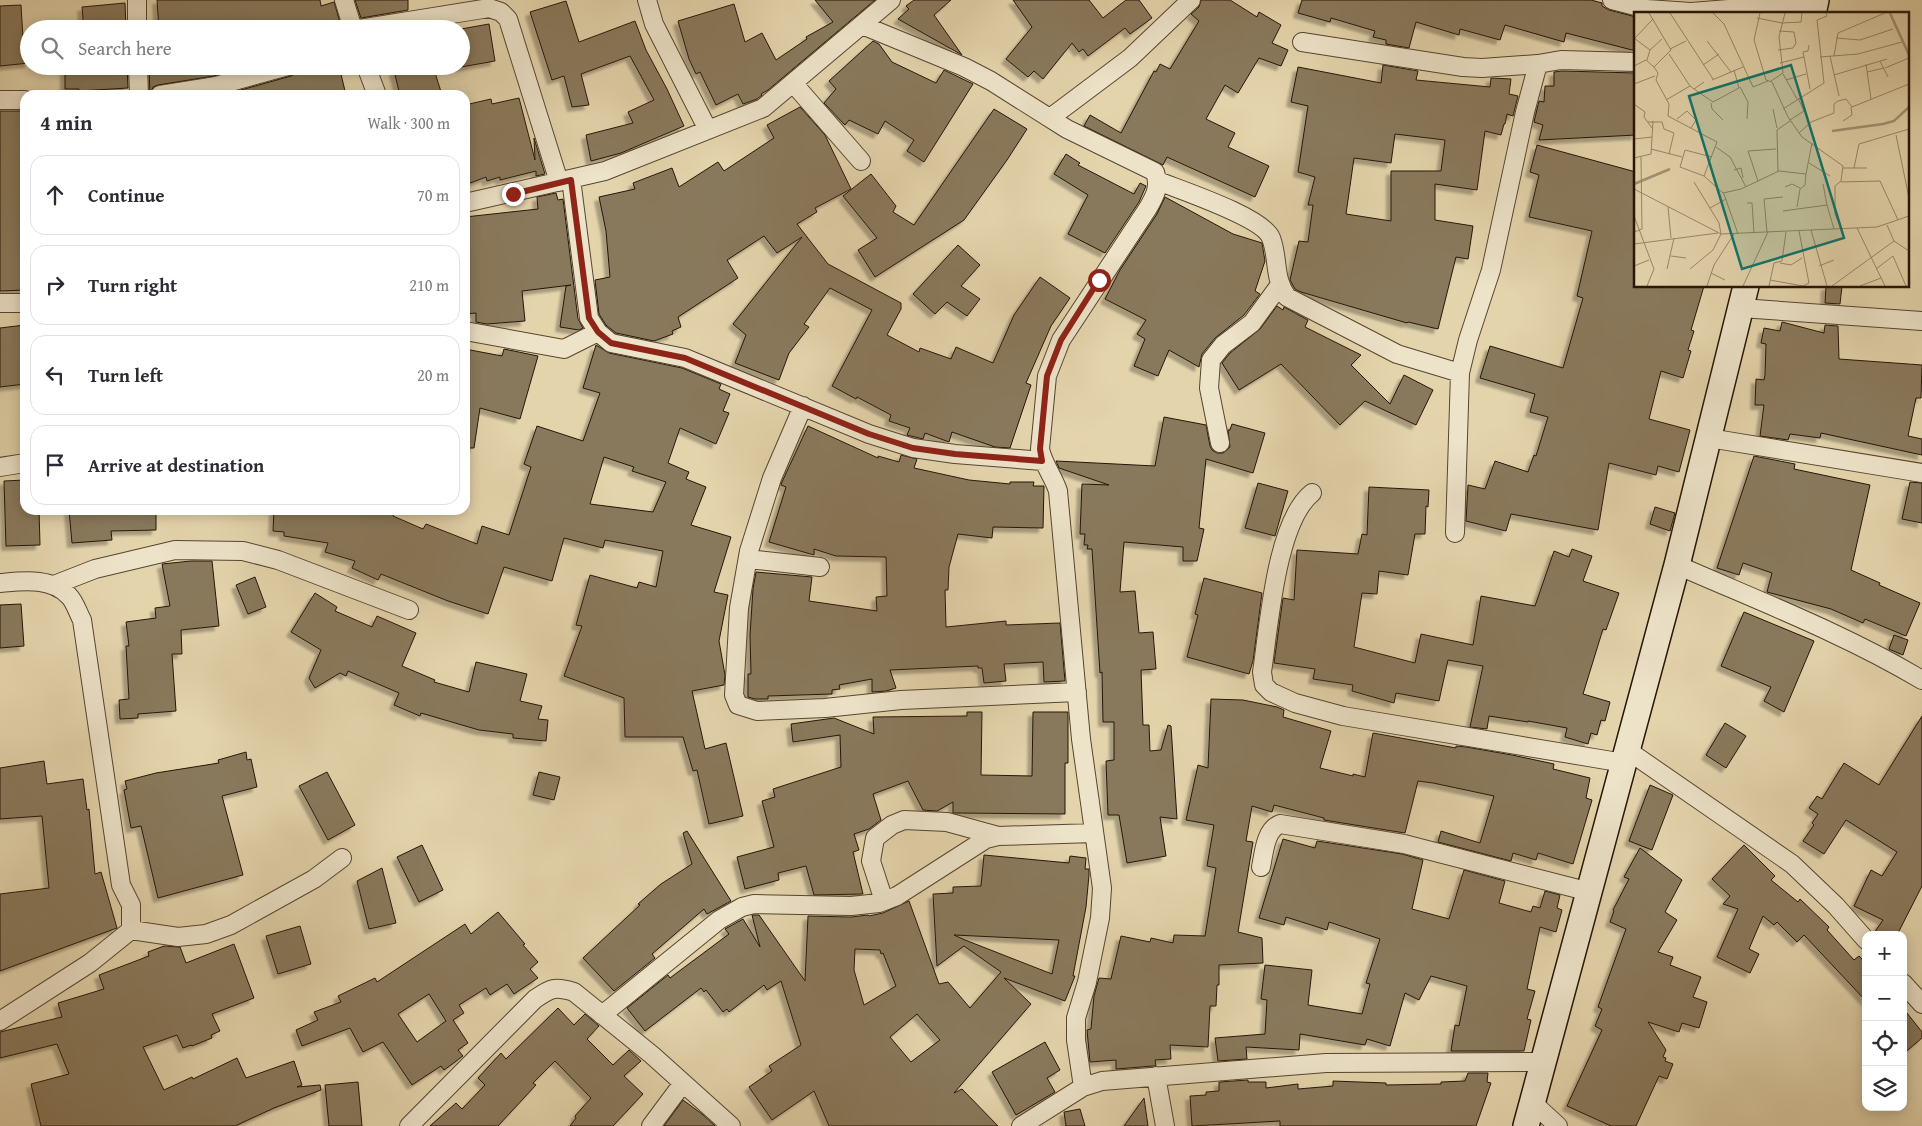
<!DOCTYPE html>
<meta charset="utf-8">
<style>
:root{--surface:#fff;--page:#f2f2f3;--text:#2b2b33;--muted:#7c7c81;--line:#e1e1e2}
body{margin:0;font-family:"Gentium Book Plus",serif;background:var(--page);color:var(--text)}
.controls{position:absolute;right:15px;bottom:15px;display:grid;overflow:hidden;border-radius:10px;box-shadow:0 2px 12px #0003}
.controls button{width:45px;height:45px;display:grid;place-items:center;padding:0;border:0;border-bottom:1px solid var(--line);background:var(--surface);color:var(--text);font:25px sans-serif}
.stop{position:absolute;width:15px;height:15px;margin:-11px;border:4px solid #8f2418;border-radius:50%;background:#fff}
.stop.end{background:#8f2418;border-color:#fff;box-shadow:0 1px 5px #0008}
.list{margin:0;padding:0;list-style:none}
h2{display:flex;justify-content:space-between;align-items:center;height:65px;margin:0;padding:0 20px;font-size:21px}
h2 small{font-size:16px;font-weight:400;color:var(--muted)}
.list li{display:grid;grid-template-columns:32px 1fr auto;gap:15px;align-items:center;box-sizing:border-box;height:80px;margin:0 10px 10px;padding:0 10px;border:1px solid var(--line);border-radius:15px}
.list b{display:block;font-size:19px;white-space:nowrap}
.list em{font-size:16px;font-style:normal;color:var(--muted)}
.icon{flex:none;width:28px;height:28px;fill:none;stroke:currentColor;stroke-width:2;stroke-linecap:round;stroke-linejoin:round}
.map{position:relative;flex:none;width:1922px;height:1126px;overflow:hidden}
.search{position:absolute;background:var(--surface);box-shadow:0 2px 12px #0003;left:20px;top:20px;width:450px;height:55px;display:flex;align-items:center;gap:12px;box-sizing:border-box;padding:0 18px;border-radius:28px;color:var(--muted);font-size:19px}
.panel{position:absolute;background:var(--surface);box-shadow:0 2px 12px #0003;left:20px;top:90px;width:450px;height:425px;border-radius:15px}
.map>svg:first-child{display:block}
</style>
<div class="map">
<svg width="1922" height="1126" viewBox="0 0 1922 1126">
<defs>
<filter id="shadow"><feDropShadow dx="-4.5" dy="4.5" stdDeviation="1" flood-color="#0004"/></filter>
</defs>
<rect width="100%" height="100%" fill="#e4d4ac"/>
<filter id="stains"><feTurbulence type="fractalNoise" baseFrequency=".004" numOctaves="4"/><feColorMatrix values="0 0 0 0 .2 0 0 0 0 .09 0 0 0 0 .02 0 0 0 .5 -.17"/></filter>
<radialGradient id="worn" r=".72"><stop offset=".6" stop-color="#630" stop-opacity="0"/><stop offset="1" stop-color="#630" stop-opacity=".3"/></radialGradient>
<path fill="#89795c" stroke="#261606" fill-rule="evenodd" filter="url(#shadow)" d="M157,0H320L321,6L334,2L342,29H159Z
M355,0H408V10L361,18Z
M815,0H875L768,90L761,94L762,95L757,99L743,104L738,94L716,105L700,72L696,74L689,59L678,21L734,4L745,42L762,33L776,60L807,39L806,37L833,22Z
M914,0H951L934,15L962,55L898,19L909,9L906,6Z
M1013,0H1089L1103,18L1126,0H1139L1152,18L1130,34L1125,28L1088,56L1083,49L1079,52L1072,43L1043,79L1034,71L1028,77L1006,59L1032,27Z
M1201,0H1230L1257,17L1259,12L1281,25L1272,43L1288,50L1281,66L1259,58L1238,93L1225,85L1206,119L1235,133L1228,147L1269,166L1255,197L1167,157L1163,165L1084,126L1090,115L1121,133L1154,71L1156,72L1160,64L1170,69L1199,21L1191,14L1199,7Z
M1302,0H1591L1602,3V6L1609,10L1636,17V51L1566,33L1564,42L1505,25L1500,40L1460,29L1459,35L1416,22L1409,48L1386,44V40L1373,37L1375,31L1331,18L1330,22L1298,13Z
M566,1L579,42L635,21L646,50L667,89L684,126L621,153L591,161L586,135L633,123L628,112L654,100L630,56L581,74L589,105L572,107L564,76L552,80L530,12Z
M125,3L126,29H84L82,7Z
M21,5L23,38H29V63L0,66V6Z
M489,24L495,61L461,67V29Z
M873,41L879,44L892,62L936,83L944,70L973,84L924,162L907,151L914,140L885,121L878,134L849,120L845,125L824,103L836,89L829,81Z
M1383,65L1418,71L1416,80L1490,87L1491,78L1511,79L1509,94L1518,96L1513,116L1507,114L1505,124H1504L1501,135L1485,131L1477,190L1435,184V220L1473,226L1468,259L1456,257L1438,329L1408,322L1407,323L1301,292L1295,289L1290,280L1299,241L1308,242L1313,205H1308L1315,177L1298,172L1308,106L1291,102L1298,67L1381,83ZM1395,134L1445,140L1441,171H1391V221L1346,214L1354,158L1391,163Z
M65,66H127L128,88L79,91V89H65Z
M149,66H247L214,76L158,85L153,87L150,95Z
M298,66H339L346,95H223L291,76L296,73Z
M414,66H433L442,95H400L394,71Z
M1562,71L1636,73V135L1539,140L1543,125L1534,122L1539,101L1544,102L1545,86H1554V72Z
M519,98L535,160L534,138L545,174L536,176V171L500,180V177L487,181L486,177L465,185V105L491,99L492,104Z
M800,107L825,135L851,189L815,208L817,212L797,224L828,264L901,303V309L887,335L919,352L920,348L951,359L956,347L993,363L1014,315L1040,277L1070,298L1051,326L1026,383L1031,385L1010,448L995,447L952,432L949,442L925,433L923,439L907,435L910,428L889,421L891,415L857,397L856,399L832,386L872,310L830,288L804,324L809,327L789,353L779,380L735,363L746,335L733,324L802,237L777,253L764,236L727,260L738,278L678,317L681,327L672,331L673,334L654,341L616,333L606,325L599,314L595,280L610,277L606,231L599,197L635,189L633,183L672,168L679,187L718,162L724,171L774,138L767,125Z
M994,109L1027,129L1007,160L964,220L875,277L858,250L877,238L843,196L871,174L896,206L893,212L914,225Z
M0,111H25V290L0,291Z
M1537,145L1636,172V286H1704L1691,330L1694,331L1688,350L1691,351L1683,378L1661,371L1649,419L1690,430L1679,472L1658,466L1656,475L1609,463L1598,530L1511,514L1506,531L1466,521L1468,485L1485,489L1495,461L1528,472L1534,455L1536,456L1548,417L1530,412L1535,394L1480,378L1490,346L1563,368L1583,298L1577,296L1592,231L1529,217L1539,175L1530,172Z
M1066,154L1080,163L1078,165L1134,194L1140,183L1146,186L1139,202L1105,253L1068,234L1088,195L1054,174Z
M556,193L558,200L563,199L578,319L583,328L579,330L560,327L566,286L571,285L522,291L525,321L487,324L476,322V313L465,314V217L538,209L537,197Z
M1165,197L1233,234L1262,243L1265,261L1255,291L1260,294L1244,315L1215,338L1202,354L1199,367L1169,350L1158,376L1134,366L1145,339L1137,334L1146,320L1105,299L1120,270L1157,214Z
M958,245L980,265L961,286L980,299L967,316L947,302L935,314L913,294Z
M1826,286H1842L1840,304L1825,303Z
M1277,306L1283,310L1284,307L1308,320L1305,327L1361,355L1351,365L1390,404L1404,375L1433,390L1416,425L1365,401L1340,425L1281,364L1239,390L1222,363L1230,353L1260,329Z
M1782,322L1824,333L1825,325L1838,326L1839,359L1922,365L1921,398H1916L1908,436L1922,439V455L1821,433L1820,438L1790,434L1788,440L1760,436L1764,405H1755L1756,379L1764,380L1765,375L1766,344L1761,343L1764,328L1780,331Z
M25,325V384L0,387V328Z
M596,345L609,353L682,368L721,384L719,389L730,394L723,411L729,413L716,444L680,428L668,463L689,472L686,479L706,487L691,525L731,537L714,592L728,595L719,641L725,675L724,685L692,691L705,749L726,743L743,816L709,824L697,770L693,771L683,737H625L624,698L564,676L582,626L576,625L590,575L637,588L639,582L656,587L663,551L605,540L603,548L564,538L552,581L504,567L488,614L448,601L381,574L378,580L352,568L355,561L325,552L328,543L284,536V532L273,531L274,510H396L393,516L423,529L426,524L477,544L482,526L509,535L531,467L524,464L537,426L583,441L600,393L583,388ZM604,457L634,467L632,471L666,482L653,512L590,504Z
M465,349L502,356L504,349L538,356L520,419L480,408L474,448H465Z
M1164,417L1206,425L1210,446L1212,450L1217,453H1223L1230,447L1228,430H1230L1232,424L1265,433L1253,473L1206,459L1199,528L1204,529L1197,561H1183V547L1124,542L1120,592L1135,591L1139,633L1153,632L1156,669L1141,670L1143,725H1149L1150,751L1161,750L1168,725L1171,726L1177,819L1160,817L1166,856L1127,863L1119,815H1108L1106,761L1114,760V722H1103L1102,672L1100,673L1092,549H1087L1088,545H1084L1085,534H1080L1082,484L1109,485L1059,468L1056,461L1155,466Z
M808,426L878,458V456L899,462L901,455L917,459L914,468L969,480L1010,484V482H1034L1033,486H1044L1043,528L993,527L992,538L958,534L949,567L948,590H945L946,627L1006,621V625L1060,623L1065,681L1044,682L1043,662L1004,664L1006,681L984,683L982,668H978V666L890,670L896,688L886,691L872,692V679L839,685L840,689L832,690V694L768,696V699H755L748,697V674H751L750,635L753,589L756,572L812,577L809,601L877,611L876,597L887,596L886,557L836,556L814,549V555L769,542L786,487L781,485L782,482Z
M1754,456L1795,464L1794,469L1870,485L1851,570L1880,583L1879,585L1920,603L1906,636L1865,619L1863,623L1831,609L1767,592L1772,573L1743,563L1739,575L1717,568Z
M25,480V510H39L40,545L6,546L4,481Z
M1910,482L1922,483V523L1902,519Z
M1258,483L1288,491L1275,536L1245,528Z
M1369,487L1429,490L1428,507L1426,506L1425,534H1415L1408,575L1379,571L1377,594L1362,593L1354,647L1415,663L1421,634L1473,645L1481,596L1535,606L1554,551L1569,557L1572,549L1592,556L1583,581L1619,593L1606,630L1603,629L1583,694L1610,702L1605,721L1601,720L1597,735L1591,733L1588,744L1565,737L1567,728L1528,721V722L1489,716L1487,729L1470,727L1483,666L1448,660L1439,701L1396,693L1394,703L1352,691L1353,685L1313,679L1315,669L1274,663L1283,598L1294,600L1297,550L1358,554L1362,534L1367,535Z
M1655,507L1675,513L1670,531L1650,524Z
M69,510H156V530L111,531L112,540L72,543Z
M191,561H212L219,626L181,630L182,654H172L176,711L138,714V718L120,719L119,700L129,699L126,646H129L126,622L156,618L155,608L170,606L162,564Z
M255,577L266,607L248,614L236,585Z
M1204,578L1262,593L1253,661L1249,674L1187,657L1198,615L1195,614Z
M315,593L337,607L335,611L372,627L377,616L416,633L402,666L435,680L434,682L469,692L476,662L527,674L520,701L542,706L538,719L548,720L546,741L513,738V734L479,730L421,713L420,716L394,705L399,693L348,671L346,676L340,673L315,688L309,678L321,650L291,632Z
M21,604L24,646L0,648V605Z
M1744,612L1814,641L1784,712L1764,701L1771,687L1721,666Z
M1894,635L1908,640L1903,655L1889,649Z
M1211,699L1243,700L1277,707L1284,710L1283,717L1331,731L1320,768L1353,776V774L1365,777L1373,733L1456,748V746L1466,747L1512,755L1554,764L1553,769L1590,778L1586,798L1592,800L1573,864L1538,853L1536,860L1513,853L1511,861L1438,842L1441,831L1480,843L1494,796L1433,783L1418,781L1405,833L1324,820V818L1274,805L1272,812L1252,806L1246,841L1253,842L1238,932L1262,938L1263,963L1219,965V985H1217L1216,1006H1210L1208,1047L1170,1045L1171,1059L1155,1060L1156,1066H1153L1116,1069V1060L1090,1062L1087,1030L1091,1029L1094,996L1099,978L1111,979L1121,936L1150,942L1151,938L1173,943L1174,935L1205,936L1216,868L1207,866L1214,825L1186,820L1198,765L1208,768Z
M967,712H982L981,775L1032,776L1033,712H1068V763H1065V814L955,813H953V802L937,811L923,810L908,781L873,794L881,820L869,829L854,834L859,850L853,852L863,894L814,895L806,866L778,873L779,880L745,889L737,857L774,847L762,801L775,797L773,789L841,767L840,735L793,742L791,724L834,718L874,734L873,717L967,716Z
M1922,716V886L1897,935H1875L1874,933L1883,920L1854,906L1871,870L1882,876L1897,852L1846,820L1824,854L1803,841L1814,825L1812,823L1818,814L1809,808L1817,796L1822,799L1844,763L1879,785Z
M1725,723L1746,736L1726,768L1706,755Z
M246,752L247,760L251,759L257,787L222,796L243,875L158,898L141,826L131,828L124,790L127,789L125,781L156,773L219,763L218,760Z
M44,761L47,784L83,779L87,810L89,809L95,874L101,872L117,928L0,971V894L49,888L42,816L0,819V768Z
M327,772L355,825L328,840L299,786Z
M539,772L560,777L554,800L533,795Z
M1650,785L1673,795L1652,850L1629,841Z
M687,831L731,901L707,914L704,909L652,954L655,958L614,991L583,958L640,905L638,904L661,884L692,864L683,833Z
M1283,839L1315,848L1317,841L1402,854L1423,860L1412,909L1449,919L1464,870L1505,881L1499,903L1531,912L1533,906L1540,908L1545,891L1560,895L1557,908L1562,910L1556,932L1540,927L1527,989L1535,991L1527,1019L1531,1020L1524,1051H1451L1455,1025L1459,1026L1467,986L1431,976L1419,1000L1405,993L1390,1046L1367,1039L1365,1045L1300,1034L1299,1050L1246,1047L1247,1059L1218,1061L1215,1038L1265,1034L1267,1000L1261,999L1265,965L1312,970L1308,1005L1362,1014L1370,984L1366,983L1380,939L1329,922L1327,930L1286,917L1284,925L1259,918Z
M422,845L443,890L419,902L397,857Z
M1744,845L1775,876L1771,880L1798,902L1800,899L1829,927L1827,930L1854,960L1859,956L1866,963V1001L1804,935L1797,942L1777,922L1774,925L1763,916L1749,949L1759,954L1750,973L1717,957L1738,909L1723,904L1730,896L1712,879Z
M1640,848L1682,880L1665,912L1677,920L1658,952L1673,957L1670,965L1701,977L1693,997L1707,1002L1699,1028L1682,1023L1679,1032L1648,1022L1666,1050L1663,1057L1666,1058L1665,1061L1673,1064L1667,1079L1659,1076L1636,1126H1611L1567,1106L1602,1030L1595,1026L1602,1009L1598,1007L1626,929L1610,922L1614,911L1613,910L1629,879L1624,877Z
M984,855L1069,863L1070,856L1086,858L1085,869H1089V875L1086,907L1073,976H1075L1065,1001L1004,978L1031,1004L954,1093L962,1089L998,1126H829L814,1091L772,1120L749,1087L772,1071L769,1066L801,1045L781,981L767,990L764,985L729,1012L727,1009L723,1012L706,990L704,992L701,988L645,1031L627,1008L668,975L670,978L729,934L725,929L743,919L760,947L752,915H759L805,981L808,916L851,917L868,915L869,916L883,913L909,901L939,984L948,982L970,1008L1001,972L964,946L937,966L933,894L953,893V887L981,886ZM954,935L1059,940L1052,974L965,940ZM855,949L880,950L881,954L883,953L896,986L864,1005L854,970ZM917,1014L940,1040L911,1062L890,1037Z
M382,868L396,923L369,929L357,881Z
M498,912L525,944L523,945L538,962L530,969L538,978L514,994L507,984L490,995L486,988L459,1005L464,1013L453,1020L468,1043L458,1050L463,1056L444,1070L441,1066L412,1085L383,1042L363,1052L350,1028L302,1046L296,1030L318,1020L314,1012L341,1002L338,996L375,978L377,982L465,924L471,934ZM429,994L446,1021L417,1042L398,1014Z
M300,926L311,964L278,974L266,936Z
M234,944L254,998L212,1014L220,1031L211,1035L212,1038L192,1046L191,1045L183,1048L177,1035L143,1047L164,1090L192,1077L193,1079L237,1058L246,1078L294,1061L302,1085L297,1087L320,1085L321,1090L274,1108L235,1126H41L31,1084L69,1074L57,1044L0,1058V1032L62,1017L58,1003L104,989L99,975L149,956L148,952L164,946L180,947L186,963Z
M558,1008L574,1025L585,1014L599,1026L587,1039L613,1065L629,1050L641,1061L624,1076L643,1094L613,1126H570L576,1118L575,1116L591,1098L555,1061L533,1083L536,1085L498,1126H430L456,1103L462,1109L485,1085L478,1078L501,1053L506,1059Z
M1903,1008L1922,1032V1038L1903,1054Z
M1045,1042L1060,1070L1047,1078L1055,1092L1016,1115L992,1072Z
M1468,1073H1488L1487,1082L1491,1083L1476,1126H1280V1121L1192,1126L1190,1096L1206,1095V1092L1219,1091V1082L1248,1080V1082H1266V1088L1298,1084V1089L1333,1086V1081L1386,1083V1085L1441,1084V1082L1465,1081Z
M358,1082L362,1126H329L325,1085Z
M1144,1098L1148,1126H1124Z
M683,1100L702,1114L715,1126H664Z
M1080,1109L1085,1126H1066L1064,1112Z"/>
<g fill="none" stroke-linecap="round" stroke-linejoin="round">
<defs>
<path id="minor" d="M137,0V29
M344,0L353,29
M647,0L654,24L708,130
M1612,0L1647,9L1691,12L1816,2
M862,25L964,67L991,81L1067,129L1155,172C1160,187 1155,196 1148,208L1061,340L1047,376L1040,449C1043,464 1053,476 1058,491L1081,739L1102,888L1100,918L1087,982L1076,1018V1040L1083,1087
M359,29L489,8L501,12L508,19L559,182
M1302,42L1463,67L1482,68L1538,64
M138,66L139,95
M366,66L377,95
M793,83L861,161
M160,95L216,86L288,66
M0,100H25
M1050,118L1130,58L1191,0
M571,179L589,318L598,332L611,343L685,358L869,434L913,448L955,454L1043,461
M1158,181C1180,190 1263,217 1271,238C1279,259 1273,277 1287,297L1397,354L1460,373
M465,203L605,171L763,108L891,0
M0,303H25
M1741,308L1922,321
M465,331L564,349L598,332
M803,406L772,478L749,551L739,608L734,695L738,705L757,711L825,708L901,700L1077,692
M1709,438L1922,473
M1220,443L1209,388L1211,360L1223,345L1252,323L1279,286
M0,467L25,463
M1312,493C1276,522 1269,626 1262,672L1264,685L1271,692L1295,703L1343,716L1624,763
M1455,533L1460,373L1468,340L1491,270L1525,112L1538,64L1561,60L1636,62
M748,559L820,567
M1677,565C1759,601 1845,634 1922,680
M0,583C23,581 51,577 69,596C75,602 78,613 82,620L121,885L131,905V930L90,963L0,1021
M54,585L95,569L175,550L243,551L278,560L409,610
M1627,750L1792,864L1836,906L1866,940
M1261,867C1264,853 1265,830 1280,824L1404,844L1590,892
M884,901L871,861L875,838L892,825L904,820L947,822L998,836
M131,930L178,937L206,934L231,925L314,879L342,858
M1903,983L1922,1004
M602,1015L719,920L742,907L754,904L851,906L879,903L897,896L986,839L998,836L1094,833
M1156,1076L1165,1126
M1534,1104L1558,1126
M409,1126L535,999C551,988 555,986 574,992L652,1055L731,1126
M651,1126L683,1083
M1021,1126L1083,1087L1102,1081L1326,1063L1544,1062"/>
<path id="secondary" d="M1813,14L1816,0
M1526,1126L1677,565L1746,286"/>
</defs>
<use href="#minor" stroke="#564630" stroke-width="20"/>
<use href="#secondary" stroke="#261606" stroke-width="28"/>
<use href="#minor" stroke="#ede3c9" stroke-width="18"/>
<use href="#secondary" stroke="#ede3c9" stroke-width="25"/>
</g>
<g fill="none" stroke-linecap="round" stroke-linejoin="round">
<path stroke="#8f2418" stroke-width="6" d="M513,194L571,180L589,318L598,332L611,343L685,358L869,434L913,448L955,454L1042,461L1040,449L1047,376L1061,340L1099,280"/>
</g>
<g transform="translate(1634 12)">
<rect width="275" height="275" fill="#e4d4ac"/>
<path fill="none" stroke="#a39374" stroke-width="2.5" d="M256,1L275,43M198,119L249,112L260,109L275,95M0,172L36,157"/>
<path fill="none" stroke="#98886a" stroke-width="1" d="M15,1L37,38L20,55M36,1L79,67M79,1L90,12L119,75L134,69M126,1L120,28L132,68L138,70L154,105L168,125L209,154L207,169L201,174V202L207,216M123,6L148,11M148,11L167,10L168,1M0,26L16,38L13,48M1,26L19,7M202,26L226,28L259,17M73,29L97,60M36,37L52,29M16,38L28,27M144,38L159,36L162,31L160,20L145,19M35,42L56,74L60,77L70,70M196,44L205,84M200,44L204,21L251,1M170,45L176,77M186,45L224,42L268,30M246,49L254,65M146,51L170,45L169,40L174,39L175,33M232,52L237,87M69,53L85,42M0,54L12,48L20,55L24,61L22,68L35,92L34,104L83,130L70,164L90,182L104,222M251,56L275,46M233,60L250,56M149,62L163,87M200,63L253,47M78,68L109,55M152,68L172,62M137,69L149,61L145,25L151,1M0,72L21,64M106,75L114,90L113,107M60,77L79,90L105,76L100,58M32,88L56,74M77,91L78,97L89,108M0,92L11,100L10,105L18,116M139,97L143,116M149,97L190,71L183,8L193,4L192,1M43,107L53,99L62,108L57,116M156,108L170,99L164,86M209,109L218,103L217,95M14,110H28L30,117L40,121L35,142M165,121L177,110L200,101V92L204,89L212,87L218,95L275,72M262,123L275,186M0,127L18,125M82,135L96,145L112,175M17,137L48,145M0,146L17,142L19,109M175,151L196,164M209,156H233M220,156L225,132L275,117M100,158L107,156L109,166M144,160L143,118L156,109M70,164L46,155L51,138L78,145M124,169L114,139L142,137M207,170L246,169L264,208M189,172L193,193M151,175L158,172L166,176M0,177L87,222L243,215L275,204M89,181L107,177L145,159L172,162L178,131M113,191H118L120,221M34,195L37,226M163,195L166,177L171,173L172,162M76,196L92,187M149,199L193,193L200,217M0,204L20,257L13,274M253,213L260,229L275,239M223,216L251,274M177,218L193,274M0,220L8,217L7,145M133,220L130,187L149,185M0,232L84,221M37,244L52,246M146,251L157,253L168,246M0,254L15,248M185,254L200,248M33,257L40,226M56,257L79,238L87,222L85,211L60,170M242,257L259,244L272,274M77,261L91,268M136,268L169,274L175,271L165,219M73,274L80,253L100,222M109,274L134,220M135,274L140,251L148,249L152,220M198,274L260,229M226,274L247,266"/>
<path fill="#0f766e" fill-opacity="0.15" stroke="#0f766e" stroke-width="2.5" d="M157,53L210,226L108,257L55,84Z"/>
<rect width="275" height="275" fill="none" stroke="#261606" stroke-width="2.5"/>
</g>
<rect width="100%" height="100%" filter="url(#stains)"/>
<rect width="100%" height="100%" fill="url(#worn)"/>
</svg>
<div class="controls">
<button>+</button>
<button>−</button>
<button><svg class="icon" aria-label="locate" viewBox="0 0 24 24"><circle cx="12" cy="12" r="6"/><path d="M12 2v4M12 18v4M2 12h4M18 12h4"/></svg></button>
<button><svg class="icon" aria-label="layers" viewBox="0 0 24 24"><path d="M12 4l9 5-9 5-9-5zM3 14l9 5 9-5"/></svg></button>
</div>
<div class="stop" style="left:1099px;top:280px"></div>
<div class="stop end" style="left:513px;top:194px"></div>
<div class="search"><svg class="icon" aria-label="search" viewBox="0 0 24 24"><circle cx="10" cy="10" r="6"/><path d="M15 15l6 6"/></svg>Search here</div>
<section class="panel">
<h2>4 min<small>Walk · 300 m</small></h2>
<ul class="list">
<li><svg class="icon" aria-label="ahead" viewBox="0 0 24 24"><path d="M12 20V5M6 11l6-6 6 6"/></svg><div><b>Continue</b></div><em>70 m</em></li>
<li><svg class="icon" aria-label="right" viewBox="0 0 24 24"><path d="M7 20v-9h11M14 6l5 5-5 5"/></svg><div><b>Turn right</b></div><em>210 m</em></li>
<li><svg class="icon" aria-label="left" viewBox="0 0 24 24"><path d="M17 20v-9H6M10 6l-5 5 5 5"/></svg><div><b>Turn left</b></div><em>20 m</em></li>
<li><svg class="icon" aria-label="arrive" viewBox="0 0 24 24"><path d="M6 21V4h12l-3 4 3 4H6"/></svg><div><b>Arrive at destination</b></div></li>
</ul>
</section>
</div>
